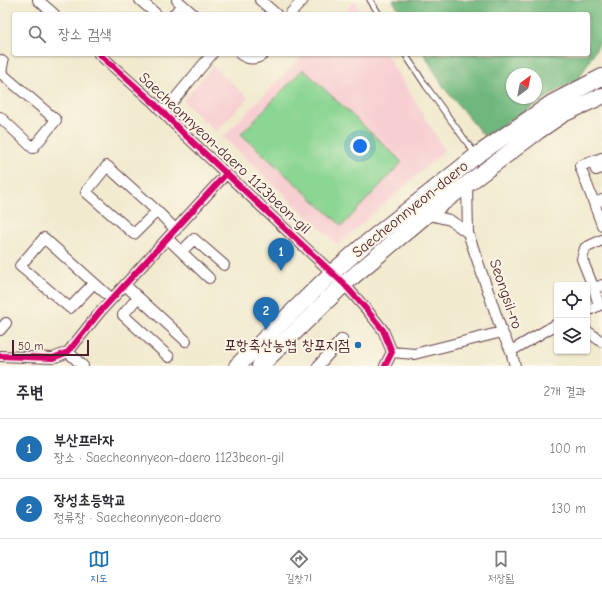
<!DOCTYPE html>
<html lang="ko">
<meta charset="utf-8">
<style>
:root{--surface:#fff;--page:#f7f7f7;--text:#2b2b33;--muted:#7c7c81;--line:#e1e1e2;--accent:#1f6fb2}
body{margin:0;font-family:"Comic Neue","Poor Story",sans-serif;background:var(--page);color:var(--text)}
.controls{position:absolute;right:12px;bottom:12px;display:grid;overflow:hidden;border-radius:4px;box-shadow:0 1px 3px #0004}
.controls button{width:36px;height:36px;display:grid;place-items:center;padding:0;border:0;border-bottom:1px solid var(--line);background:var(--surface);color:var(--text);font:20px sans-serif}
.compass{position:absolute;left:506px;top:68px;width:36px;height:36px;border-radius:50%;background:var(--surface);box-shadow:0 1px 3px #0004;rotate:32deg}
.scale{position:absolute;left:12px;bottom:10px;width:77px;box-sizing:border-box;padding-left:4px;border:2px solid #4a1f2b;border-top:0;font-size:11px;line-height:14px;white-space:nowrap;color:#4a1f2b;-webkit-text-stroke:3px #fcf5e5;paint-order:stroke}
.you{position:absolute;left:360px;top:146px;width:14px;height:14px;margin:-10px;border:3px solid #fff;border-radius:50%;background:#1a73e8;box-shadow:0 0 0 6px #1a73e833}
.badge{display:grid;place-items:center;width:26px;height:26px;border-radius:50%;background:var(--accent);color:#fff;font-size:13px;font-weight:700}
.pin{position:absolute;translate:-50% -33px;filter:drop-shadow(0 1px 2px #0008)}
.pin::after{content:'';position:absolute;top:21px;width:14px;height:12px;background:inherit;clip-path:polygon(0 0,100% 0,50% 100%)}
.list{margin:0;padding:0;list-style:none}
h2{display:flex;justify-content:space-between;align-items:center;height:52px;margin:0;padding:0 16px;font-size:17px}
h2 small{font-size:13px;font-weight:400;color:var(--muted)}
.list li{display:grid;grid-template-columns:26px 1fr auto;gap:12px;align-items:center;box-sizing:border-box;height:60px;padding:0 16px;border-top:1px solid var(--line)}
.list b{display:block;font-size:15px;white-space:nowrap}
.list p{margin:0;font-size:13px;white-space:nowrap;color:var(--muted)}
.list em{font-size:13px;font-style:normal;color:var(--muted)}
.icon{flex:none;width:22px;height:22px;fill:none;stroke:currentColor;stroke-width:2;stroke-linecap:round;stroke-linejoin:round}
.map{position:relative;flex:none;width:602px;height:366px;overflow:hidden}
.search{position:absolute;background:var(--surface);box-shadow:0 1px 3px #0004;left:12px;right:12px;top:12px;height:44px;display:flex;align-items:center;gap:10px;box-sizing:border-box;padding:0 14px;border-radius:4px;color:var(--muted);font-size:15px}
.sheet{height:172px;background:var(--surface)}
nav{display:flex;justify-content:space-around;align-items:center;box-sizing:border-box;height:56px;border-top:1px solid var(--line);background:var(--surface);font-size:11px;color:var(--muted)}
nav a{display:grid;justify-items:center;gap:2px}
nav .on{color:var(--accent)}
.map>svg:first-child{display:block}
</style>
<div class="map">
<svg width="602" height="366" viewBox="0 0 602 366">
<rect width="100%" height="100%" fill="#fcf5e5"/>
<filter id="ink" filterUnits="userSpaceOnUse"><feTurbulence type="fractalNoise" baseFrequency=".025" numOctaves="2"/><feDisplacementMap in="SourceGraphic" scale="8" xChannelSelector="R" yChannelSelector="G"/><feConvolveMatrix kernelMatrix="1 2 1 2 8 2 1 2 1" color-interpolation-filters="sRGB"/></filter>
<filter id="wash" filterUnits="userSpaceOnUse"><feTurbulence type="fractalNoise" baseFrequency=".012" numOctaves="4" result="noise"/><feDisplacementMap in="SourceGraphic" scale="16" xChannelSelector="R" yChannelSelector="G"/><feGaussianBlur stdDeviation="0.9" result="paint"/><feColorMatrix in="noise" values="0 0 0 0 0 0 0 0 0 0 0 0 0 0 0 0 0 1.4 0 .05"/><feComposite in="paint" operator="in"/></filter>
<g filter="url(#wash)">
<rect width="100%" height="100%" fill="#f1eacf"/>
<path fill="#f7cfd2" d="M355,1L362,14H342Z
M304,54H386L445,150L338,245L223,137Z
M213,66L248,98L216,132L183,101Z"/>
<path fill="#8bd693" stroke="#6a7a5f" d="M303,69L402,162L342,226L241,134Z"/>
<path fill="#70b77d" stroke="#5d6b54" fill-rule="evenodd" d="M393,0H602V39L579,78L484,136L445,89L424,54H588V14H401ZM512,74H536V98H512Z"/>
</g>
<g filter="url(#ink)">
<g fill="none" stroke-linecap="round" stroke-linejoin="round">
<defs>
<path id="lane" d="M370,0L379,14
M405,54L426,86L476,155"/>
<path id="street" d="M38,0L54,14
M140,0L156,14
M177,0L193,14
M260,0L276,14
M174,14L183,5
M290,14L303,0
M99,54L154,103L183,133L344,284L367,310L383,330L392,352L385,366
M240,54C249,60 255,60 264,54
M0,60L3,62L1,73L0,74
M164,112L212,54
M0,117L33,148L56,120L1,73
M593,162L596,170L602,168
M467,184L468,233L502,332L511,351L515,366
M602,200L594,203L602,225
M594,203L580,166L602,158
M157,211L107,166L86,192L134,234L157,211L176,230
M425,214L450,220L468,233
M168,239L209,278
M182,251L194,239L224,265
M94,283L70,308L20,266L44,238L112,299
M125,285L186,341
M594,289L582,259L585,248L602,240
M138,297L123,315L169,357
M599,305L594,289L602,285
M587,311L602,304
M0,330L6,323
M587,331L602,342
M511,351L557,324
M68,352L83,366
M392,352L414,354L502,332
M0,356L53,358L68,352L99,313L226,174
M318,366L342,339"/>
<path id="primary" d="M237,366L333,272L364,245L476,156L552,103L602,77
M260,366L344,284L426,215L538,131L563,114L602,96"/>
</defs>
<use href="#lane" stroke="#633d44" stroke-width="7"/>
<use href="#street" stroke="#633d44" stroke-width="12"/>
<use href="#primary" stroke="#633d44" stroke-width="18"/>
<use href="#lane" stroke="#fff" stroke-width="5"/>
<use href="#street" stroke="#fff" stroke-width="10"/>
<use href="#primary" stroke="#fff" stroke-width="16"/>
<defs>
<path id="cycleway" d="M99,54L154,103L183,133L344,284L367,310L383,330L392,352L385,366
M0,356L53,358L68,352L99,313L226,174"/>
</defs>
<use href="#cycleway" stroke="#fcf5e5" stroke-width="8"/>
<use href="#cycleway" stroke="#d6006c" stroke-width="6"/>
</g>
</g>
<circle fill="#1f6fb2" stroke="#fcf5e5" stroke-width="1.5" cx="358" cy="345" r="4"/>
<g text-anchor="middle" stroke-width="4" stroke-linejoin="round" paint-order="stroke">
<g font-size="15" fill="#4a1f2b" stroke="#fcf5e5">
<text transform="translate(225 153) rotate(43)" y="5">Saecheonnyeon-daero 1123beon-gil</text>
<text transform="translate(410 209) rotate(-39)" y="5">Saecheonnyeon-daero</text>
<text transform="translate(506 294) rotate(71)" y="5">Seongsil-ro</text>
</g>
<g font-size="15" fill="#4a1f2b" stroke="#fcf5e5" text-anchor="end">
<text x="350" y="350">포항축산농협 창포지점</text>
</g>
</g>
</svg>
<div class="controls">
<button><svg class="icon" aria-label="locate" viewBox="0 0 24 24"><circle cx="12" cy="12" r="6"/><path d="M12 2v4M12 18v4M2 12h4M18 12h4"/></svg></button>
<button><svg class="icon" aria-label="layers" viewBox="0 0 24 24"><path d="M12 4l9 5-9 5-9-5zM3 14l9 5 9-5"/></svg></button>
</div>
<svg class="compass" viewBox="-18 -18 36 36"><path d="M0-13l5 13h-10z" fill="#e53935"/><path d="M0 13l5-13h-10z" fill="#7c7c81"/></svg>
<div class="scale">50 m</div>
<div class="you"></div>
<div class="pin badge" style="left:281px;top:271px">1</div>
<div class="pin badge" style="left:266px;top:330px">2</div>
<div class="search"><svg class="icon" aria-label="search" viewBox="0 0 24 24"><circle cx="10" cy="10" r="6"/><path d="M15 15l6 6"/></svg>장소 검색</div>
</div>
<section class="sheet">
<h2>주변<small>2개 결과</small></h2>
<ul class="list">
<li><span class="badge">1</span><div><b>부산프라자</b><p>장소 · Saecheonnyeon-daero 1123beon-gil</p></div><em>100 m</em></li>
<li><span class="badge">2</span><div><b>장성초등학교</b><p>정류장 · Saecheonnyeon-daero</p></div><em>130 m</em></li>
</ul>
</section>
<nav>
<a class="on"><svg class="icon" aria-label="map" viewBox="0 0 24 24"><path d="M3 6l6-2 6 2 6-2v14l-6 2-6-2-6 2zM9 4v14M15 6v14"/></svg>지도</a>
<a><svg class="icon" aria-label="directions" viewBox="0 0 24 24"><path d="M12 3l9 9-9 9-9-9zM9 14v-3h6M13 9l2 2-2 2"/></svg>길찾기</a>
<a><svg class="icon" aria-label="saved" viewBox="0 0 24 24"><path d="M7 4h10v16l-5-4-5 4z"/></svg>저장됨</a>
</nav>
